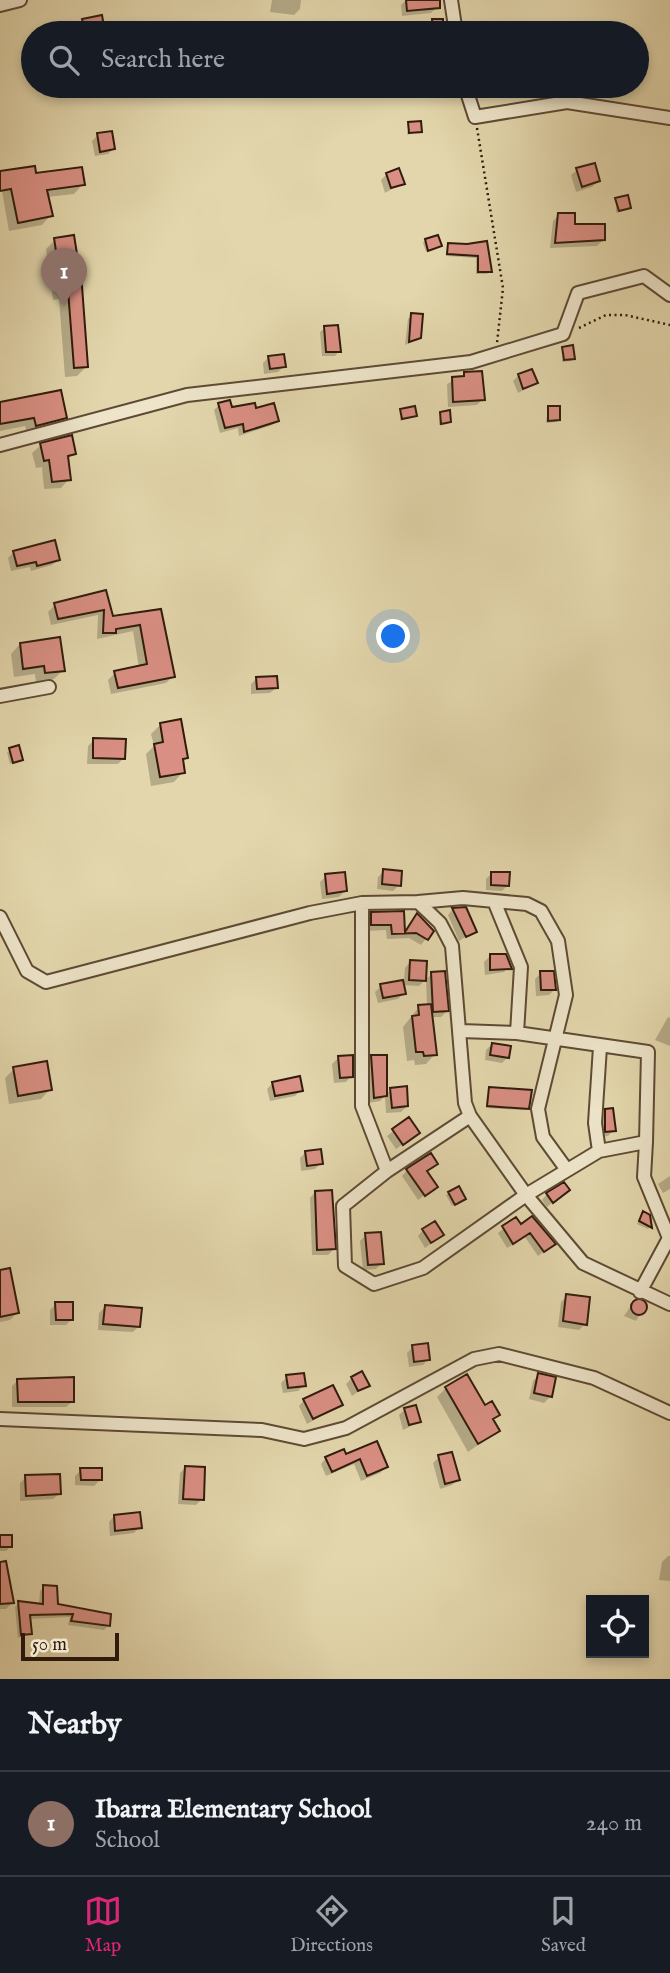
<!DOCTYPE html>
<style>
:root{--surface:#171b24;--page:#242831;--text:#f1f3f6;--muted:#9ea1a6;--line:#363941;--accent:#db2777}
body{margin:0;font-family:"IM FELL English",serif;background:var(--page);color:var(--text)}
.controls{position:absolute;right:21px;bottom:21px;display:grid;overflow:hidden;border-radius:0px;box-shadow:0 4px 10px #0003}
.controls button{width:63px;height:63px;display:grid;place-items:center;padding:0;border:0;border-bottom:2px solid var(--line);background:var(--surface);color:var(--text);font:35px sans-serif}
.scale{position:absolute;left:21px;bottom:18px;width:98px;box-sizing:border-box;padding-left:7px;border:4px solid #311b0c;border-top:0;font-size:19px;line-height:24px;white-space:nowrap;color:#311b0c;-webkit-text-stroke:5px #ede4c9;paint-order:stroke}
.you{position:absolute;left:394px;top:637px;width:24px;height:24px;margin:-18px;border:5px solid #fff;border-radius:50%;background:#1a73e8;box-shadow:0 0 0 10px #1a73e833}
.badge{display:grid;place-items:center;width:46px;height:46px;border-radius:50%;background:var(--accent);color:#fff;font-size:23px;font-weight:700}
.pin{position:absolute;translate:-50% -58px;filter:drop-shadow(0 2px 4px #0008)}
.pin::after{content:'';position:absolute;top:37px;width:24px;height:21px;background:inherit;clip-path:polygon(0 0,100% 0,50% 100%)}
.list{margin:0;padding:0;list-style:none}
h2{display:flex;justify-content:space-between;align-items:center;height:91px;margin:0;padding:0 28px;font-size:30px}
h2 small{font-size:23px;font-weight:400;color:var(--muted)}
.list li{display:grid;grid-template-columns:46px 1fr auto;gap:21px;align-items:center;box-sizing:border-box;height:105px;padding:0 28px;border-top:2px solid var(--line)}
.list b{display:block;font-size:26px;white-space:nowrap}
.list p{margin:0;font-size:23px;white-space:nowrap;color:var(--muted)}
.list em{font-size:23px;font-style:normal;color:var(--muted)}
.icon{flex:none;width:38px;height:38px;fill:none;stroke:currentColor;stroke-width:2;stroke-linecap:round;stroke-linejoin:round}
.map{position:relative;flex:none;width:670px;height:1679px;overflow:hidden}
.search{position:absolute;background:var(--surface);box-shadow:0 4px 10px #0003;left:21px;right:21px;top:21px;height:77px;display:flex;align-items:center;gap:18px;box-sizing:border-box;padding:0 24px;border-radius:38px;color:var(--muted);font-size:26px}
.sheet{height:196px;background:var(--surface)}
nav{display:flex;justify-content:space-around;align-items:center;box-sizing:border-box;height:98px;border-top:2px solid var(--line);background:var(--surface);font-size:19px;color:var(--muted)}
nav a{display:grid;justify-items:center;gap:4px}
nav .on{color:var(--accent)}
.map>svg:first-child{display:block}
</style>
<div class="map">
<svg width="670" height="1679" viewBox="0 0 670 1679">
<rect width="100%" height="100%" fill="#e3d6ac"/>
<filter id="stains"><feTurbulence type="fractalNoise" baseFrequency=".00286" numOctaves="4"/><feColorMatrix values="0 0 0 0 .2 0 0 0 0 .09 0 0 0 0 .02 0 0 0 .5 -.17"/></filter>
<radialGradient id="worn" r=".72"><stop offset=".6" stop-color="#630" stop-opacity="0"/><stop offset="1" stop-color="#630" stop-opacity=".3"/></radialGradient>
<path fill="#0003" d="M301,0L300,9L294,15L270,12L272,0Z
M406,0H436L437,7L431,13L402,16L401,5Z
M101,17L103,33H75L74,29L83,20Z
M433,21L441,30L439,33H431Z
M83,86H104L84,91Z
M527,86H547V89L541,95L528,97Z
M409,124L420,131L407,135Z
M98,135L114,148L108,154L95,156L92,141Z
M577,170L598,181L592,187L576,192L571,175Z
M387,174L403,183L385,193L381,180Z
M35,175L83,184L74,194L47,197L51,215L42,225L9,231L0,180Z
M616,199L629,208L616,213Z
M559,215L573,226L603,240L597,246L550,248L553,221Z
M73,237L86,367L77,376L65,377L59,299L53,300L46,249L55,240Z
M425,240L440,246L426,252L423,243Z
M486,243L490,271L487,274H476V258L446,256L449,244Z
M412,315L419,338L405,345L408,319Z
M325,328L339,351L335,356H322L320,332Z
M563,348L573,358L571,361L562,362Z
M269,357L284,366L278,372L264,374L263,363Z
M465,374L483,399L477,405L448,407L447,384Z
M519,375L536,383L518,393L513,381Z
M0,404L65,417L56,427L27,434L25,426L0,431Z
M219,405L255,410L277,420L272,425L239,436L238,428L220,433L214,410Z
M548,408L559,420L556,422L546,423Z
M401,410L415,416L400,421Z
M440,413L450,422L447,424L439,425Z
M41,445L74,453L67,460L69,479L61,488L44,489L42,467L36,468L32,453Z
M14,552L58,559L52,565L31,571L30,567L11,571L8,558Z
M105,592L112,618L160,611L173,676L166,683L111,694L108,680L115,673L139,668L133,631L97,639L98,615L51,625L48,612L55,605Z
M20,644L63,670L54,679L36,682L35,674L14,677L11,654Z
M257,678L276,688L270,693L251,694V684Z
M161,724L186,757L182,762L183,772L174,782L151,786L146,754L154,746L151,734Z
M94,740L124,758L118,764H87L88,746Z
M18,748L22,759L10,764L7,752Z
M384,871L399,885L393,891L377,889L378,877Z
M492,873L508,885L502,891L486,890V879Z
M326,876L345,891L339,897L322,899L320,882Z
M453,909L475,931L459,941L448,915Z
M371,913H402L403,934L417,916L432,931L421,945L409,938L387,939L386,930L366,931V919Z
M490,956L509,966L504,972L485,975L484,962Z
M410,962L425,980L419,986L403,985L404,993L398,999L378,1003L375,992L381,986L404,981L405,968Z
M541,973L555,989L549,995L536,996L535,979Z
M432,974L447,1011L441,1017H431L435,1054L426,1064L415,1065L414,1060L407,1061L403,1027L419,1007L427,1006L426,979Z
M668,1017L670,1018V1046L655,1040Z
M492,1044L508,1057L502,1063L485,1060L486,1050Z
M371,1057L386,1094L391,1090L407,1106L401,1112L386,1113L385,1096L380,1101L368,1103L366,1063Z
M338,1058L351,1076L346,1082L334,1083L332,1064Z
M14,1069L50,1089L41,1099L9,1104L5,1078Z
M273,1083L301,1090L295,1096L270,1101L267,1089Z
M489,1089L528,1108L525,1110L486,1108Z
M606,1111L614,1130L608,1136L600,1137V1117Z
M409,1119L412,1138L396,1149L387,1136Z
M306,1152L321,1163L315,1169L301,1171L300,1158Z
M436,1164L426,1172L436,1187L418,1200L402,1176L407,1170Z
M670,1176V1189L663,1193L658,1184Z
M568,1190L547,1207L542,1200L547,1194Z
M315,1192L334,1249L328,1255H312L310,1198Z
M449,1193L462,1201L452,1206L446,1195Z
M643,1213L650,1227L648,1229L637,1224Z
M516,1219L520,1226L554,1244L538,1256L525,1237L507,1248L498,1233Z
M423,1230L442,1235L425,1248L418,1236Z
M366,1235L382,1263L376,1269L363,1270L360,1241Z
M0,1272L17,1313L10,1320L0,1322Z
M567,1296L585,1324L579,1330L558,1327L561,1302Z
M635,1300L646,1304L636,1321L624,1316Z
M56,1304L72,1319L66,1325H50V1310Z
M105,1307L139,1326L133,1332L98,1330L99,1313Z
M413,1347L428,1359L423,1365L409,1367L407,1353Z
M539,1375L554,1379L550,1397L544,1403L529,1399L533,1381Z
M287,1377L304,1385L298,1391L283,1393L281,1383Z
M352,1378L367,1385L352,1396L346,1384Z
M18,1380L72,1402L66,1407H12V1386Z
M446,1388L484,1408L498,1431L468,1452L437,1397Z
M304,1400L341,1405L307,1424L299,1406Z
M405,1409L419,1422L403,1430L399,1415Z
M376,1443L386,1467L380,1473L361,1481L354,1464L326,1476L321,1464L326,1458L345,1456Z
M439,1457L458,1479L452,1485L440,1489L433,1463Z
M186,1467L202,1499L196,1505L178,1504L180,1473Z
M81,1470L100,1480L94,1486L75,1485V1476Z
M26,1477L59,1494L53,1499L20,1501V1483Z
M114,1516L140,1527L134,1533L110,1536L109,1522Z
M0,1537L11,1546L6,1551H0Z
M668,1556H670V1581L659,1580L662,1562Z
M0,1571L12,1603L6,1609H0Z
M44,1587L56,1605L108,1626L104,1630L68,1625L70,1617L29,1619L30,1633L18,1638L15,1607L19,1603L39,1605L40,1591Z"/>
<path fill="#d98f83" stroke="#311b0c" stroke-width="2" d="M406,0H440V8L407,11Z
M102,15L105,33H85L82,19Z
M432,19H443V31L433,32Z
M421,121L422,132L409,133L408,122Z
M112,131L115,149L100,152L97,133Z
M595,163L600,181L582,187L576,168Z
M35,166L36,173L82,167L85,185L47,190L53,216L18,223L11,189L0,191V171Z
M399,168L405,184L391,188L386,173Z
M628,195L631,208L619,211L615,198Z
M558,213H575V224H605V240L555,243Z
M74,235L82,286L88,367L74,368L68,290L62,291L54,238Z
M438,235L442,246L428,251L425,239Z
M487,241L492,272H478V256L447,254L448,243L467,244Z
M411,313L423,314L421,338L409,342Z
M338,325L341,352H326L324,326Z
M573,345L575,359L564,360L562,347Z
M284,354L286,367L270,369L268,356Z
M532,369L538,383L523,389L518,374Z
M482,371L485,400L453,402L452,377L464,376V372Z
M61,390L67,418L36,426L34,418L0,424V402Z
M230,400L232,407L255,403L256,408L274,403L279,421L244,432L243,424L225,428L218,403Z
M415,406L417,416L402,419L400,409Z
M548,406H560V420L548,421Z
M450,410L451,422L441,424L440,412Z
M72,435L76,454L68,456L71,480L52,482L49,460L44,461L40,443Z
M55,540L60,560L37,566L36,562L17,566L13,551Z
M106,590L113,616L161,609L175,677L118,688L114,671L147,664L140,625L116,629V633H103L104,610L58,619L54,603Z
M60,637L65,671L45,673L44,666L23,669L20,643Z
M277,676L278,688L257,689L256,677Z
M181,719L188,758L183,759L185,773L160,777L154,744L163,742L160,723Z
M93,738L126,739L125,759L93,758Z
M19,745L23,760L13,763L9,748Z
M383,869L402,871L401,886L382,884Z
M345,872L347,891L327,894L325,874Z
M491,872H510L509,886L491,885Z
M466,907L477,932L466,937L452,908Z
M404,911L405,932L417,913L434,931L428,940L416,933L392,934L391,925H371V912Z
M490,954H506L512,969L490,970Z
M410,960L427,961L426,981L409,980Z
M445,971L449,1011L433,1012L431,972Z
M540,971H554L556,990H541Z
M403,980L406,994L383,998L380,984Z
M431,1004L437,1055L424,1056L423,1052H416L412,1016L419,1015L418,1005Z
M492,1043L511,1046L509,1058L490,1055Z
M353,1055V1077L340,1078L338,1056Z
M371,1055H387V1096L374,1098Z
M47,1061L52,1090L18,1096L13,1067Z
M300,1076L303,1091L275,1096L272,1082Z
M407,1086L408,1106L392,1108L390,1088Z
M489,1087L532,1090L529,1109L487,1106Z
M613,1108L616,1131L605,1132V1109Z
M409,1117L420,1133L403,1145L392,1129Z
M321,1149L323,1164L307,1166L305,1151Z
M431,1153L438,1164L427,1171L438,1187L425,1196L406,1169Z
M564,1182L570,1190L553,1203L546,1193Z
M459,1186L466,1199L455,1205L448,1192Z
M332,1190L336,1249L317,1250L315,1191Z
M643,1211L650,1215L652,1228L639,1221Z
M532,1216L556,1244L544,1252L530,1233L513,1244L502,1226L516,1217L521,1224Z
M435,1221L444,1235L431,1243L422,1229Z
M381,1232L384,1264L368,1265L365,1233Z
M10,1268L19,1313L0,1317V1270Z
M566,1294L590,1297L587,1325L563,1321Z
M631 1307a8 8 0 1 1 16 0a8 8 0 1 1-16 0Z
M55,1302H73V1320H56Z
M105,1305L142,1308L140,1327L103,1324Z
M428,1343L430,1360L414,1362L412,1345Z
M362,1371L370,1386L358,1391L351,1377Z
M304,1373L306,1386L288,1388L286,1375Z
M538,1373L556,1377L552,1397L534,1393Z
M467,1374L485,1405L492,1401L500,1415L493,1419L500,1431L478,1444L445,1387Z
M74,1377V1402H18L17,1379Z
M333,1385L343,1405L313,1419L303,1399Z
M416,1405L421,1422L409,1425L404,1408Z
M377,1441L388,1467L367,1476L360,1459L332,1472L325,1457L344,1449L346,1454Z
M452,1452L460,1480L445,1484L438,1455Z
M185,1466L205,1467L204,1500L183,1499Z
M80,1468H102V1480H81Z
M60,1474L61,1494L26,1496L25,1475Z
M140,1512L142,1528L115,1531L114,1515Z
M0,1535H12V1547H0Z
M6,1561L14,1603L0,1604V1562Z
M43,1585L57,1586L58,1604L111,1614L110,1626L71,1621L73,1614L30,1615L32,1634L21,1635L18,1601L43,1604Z"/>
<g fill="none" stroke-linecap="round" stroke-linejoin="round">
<defs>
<path id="minor" d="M451,0L456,33
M0,5L20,0
M465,86L475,117L567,102L670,118
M0,445L187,395L471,362L563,334L578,293L644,276L670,295
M0,696L49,687
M494,901L521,967L517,1033
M418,902L463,898L527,904L541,911L558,941L566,995L538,1109L543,1137L567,1170
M362,903V1106L387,1171L343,1206L345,1266L374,1284L423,1268L526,1195L599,1151L646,1142L648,1052L517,1033L461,1031
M0,917L27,971L46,982L310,913L362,903L418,902L440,923L452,946L465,1103L470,1116L526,1195L583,1263L670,1304
M599,1151L595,1123L600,1047
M387,1171L470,1116
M640,1292L669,1238L644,1177L646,1142
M0,1419L262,1430L304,1439L346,1428L474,1359L499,1354L594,1378L670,1413"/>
</defs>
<use href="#minor" stroke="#5e4a34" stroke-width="16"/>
<path stroke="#311b0c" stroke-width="2.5" stroke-dasharray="2 3.5" stroke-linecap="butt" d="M477,128L503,288L497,343
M579,328L606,315H625L670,325"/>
<use href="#minor" stroke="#ede4c9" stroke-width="12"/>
</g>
<rect width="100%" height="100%" filter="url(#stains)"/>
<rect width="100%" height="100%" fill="url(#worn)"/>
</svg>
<div class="controls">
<button><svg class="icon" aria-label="locate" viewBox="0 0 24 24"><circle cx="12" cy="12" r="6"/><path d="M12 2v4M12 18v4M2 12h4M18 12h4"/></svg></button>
</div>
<div class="scale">50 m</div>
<div class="you"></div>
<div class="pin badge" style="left:64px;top:306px;background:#8d6e63">1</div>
<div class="search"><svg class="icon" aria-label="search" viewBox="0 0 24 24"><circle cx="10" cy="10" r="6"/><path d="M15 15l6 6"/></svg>Search here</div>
</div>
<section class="sheet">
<h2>Nearby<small></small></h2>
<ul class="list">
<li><span class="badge" style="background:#8d6e63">1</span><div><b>Ibarra Elementary School</b><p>School</p></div><em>240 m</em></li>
</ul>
</section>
<nav>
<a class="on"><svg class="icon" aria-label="map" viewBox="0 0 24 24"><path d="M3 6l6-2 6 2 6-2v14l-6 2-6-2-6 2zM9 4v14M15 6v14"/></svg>Map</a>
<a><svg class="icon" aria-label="directions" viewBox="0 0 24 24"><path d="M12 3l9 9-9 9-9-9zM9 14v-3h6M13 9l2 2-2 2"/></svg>Directions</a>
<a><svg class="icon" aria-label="saved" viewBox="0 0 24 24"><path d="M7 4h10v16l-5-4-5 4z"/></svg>Saved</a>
</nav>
